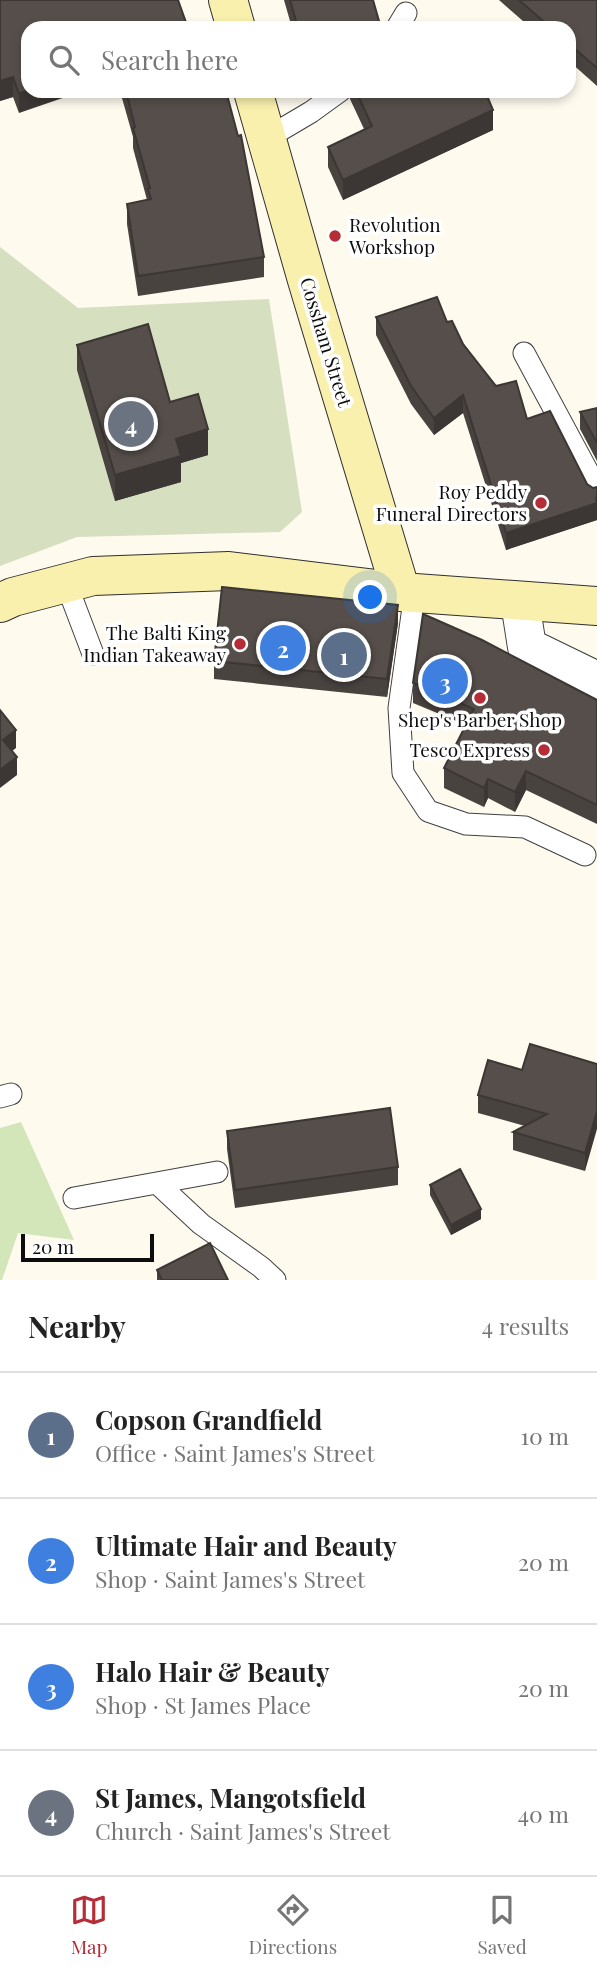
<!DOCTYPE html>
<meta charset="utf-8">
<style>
:root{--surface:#fff;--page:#f2f2f2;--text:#222;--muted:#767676;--line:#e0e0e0;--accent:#b52d37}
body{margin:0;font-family:"Playfair Display",serif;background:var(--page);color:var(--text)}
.scale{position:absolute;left:21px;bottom:18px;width:133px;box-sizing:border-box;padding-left:7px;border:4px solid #0d0d0d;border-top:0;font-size:19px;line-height:24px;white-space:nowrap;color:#0d0d0d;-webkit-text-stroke:5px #fff;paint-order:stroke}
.you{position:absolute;left:371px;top:598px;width:24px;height:24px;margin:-18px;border:5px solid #fff;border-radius:50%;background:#1a73e8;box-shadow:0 0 0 10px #1a73e833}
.badge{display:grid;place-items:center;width:46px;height:46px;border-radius:50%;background:var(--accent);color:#fff;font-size:23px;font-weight:700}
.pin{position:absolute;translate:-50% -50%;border:4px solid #fff;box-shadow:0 2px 7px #0006}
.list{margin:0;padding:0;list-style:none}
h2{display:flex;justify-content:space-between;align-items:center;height:91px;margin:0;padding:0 28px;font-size:30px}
h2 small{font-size:23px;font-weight:400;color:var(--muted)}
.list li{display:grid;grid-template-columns:46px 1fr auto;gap:21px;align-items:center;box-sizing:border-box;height:126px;padding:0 28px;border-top:2px solid var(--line)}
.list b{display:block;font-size:26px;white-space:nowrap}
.list p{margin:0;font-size:23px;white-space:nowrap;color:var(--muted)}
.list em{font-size:23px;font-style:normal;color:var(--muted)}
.icon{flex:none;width:38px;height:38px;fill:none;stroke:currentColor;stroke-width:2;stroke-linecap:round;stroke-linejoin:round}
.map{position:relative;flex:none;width:597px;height:1280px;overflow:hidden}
.search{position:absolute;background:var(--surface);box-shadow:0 4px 10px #0003;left:21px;right:21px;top:21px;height:77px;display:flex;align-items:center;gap:18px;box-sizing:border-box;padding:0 24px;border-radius:21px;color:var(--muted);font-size:26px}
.sheet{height:595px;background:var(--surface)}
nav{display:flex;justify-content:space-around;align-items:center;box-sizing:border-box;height:98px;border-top:2px solid var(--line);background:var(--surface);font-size:19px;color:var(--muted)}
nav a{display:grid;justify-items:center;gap:4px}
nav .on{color:var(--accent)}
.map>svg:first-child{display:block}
</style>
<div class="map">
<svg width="597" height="1280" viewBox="0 0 597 1280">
<rect width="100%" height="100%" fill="#fefaee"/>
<path fill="#d2e6ba" d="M21,1122L74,1240L18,1233L2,1280H0V1128Z"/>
<path fill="#d6dfc0" d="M0,247L78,308L269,299L302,512L280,532L77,537L0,566Z"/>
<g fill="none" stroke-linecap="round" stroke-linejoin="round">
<defs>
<path id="lane" d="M397,28L406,13
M267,138L311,112L340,91
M524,353L595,485L597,493
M66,583L93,654
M415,593L399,708L403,773L428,811L466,824L525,827L585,855
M0,1097L11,1094
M157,1183L201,1224L261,1267L275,1280
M74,1198L217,1172"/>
<path id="street" d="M520,602L527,647L597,681"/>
<path id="secondary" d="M228,0L236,28
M253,91L307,280L401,592
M0,603L13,597L93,576L229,571L401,592L597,606"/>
</defs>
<use href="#lane" stroke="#404040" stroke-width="23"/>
<use href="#street" stroke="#404040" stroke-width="40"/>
<use href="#secondary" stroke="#2f2f2f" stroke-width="40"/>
<use href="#lane" stroke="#fff" stroke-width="21"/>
<use href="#street" stroke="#fff" stroke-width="38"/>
<use href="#secondary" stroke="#faf0ad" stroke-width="38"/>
</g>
<path fill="#494340" d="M284,0H373L381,28H292Z
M499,0H597V86L569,61V28H531Z
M28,28L19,113L13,97L0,101Z
M120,91H226L264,257V277L138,296L127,224V204L147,200L133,148V137Z
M350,91H485L493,130L343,200L328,167V147L364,129L350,99Z
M376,317L447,322L496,386L587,484L593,488L597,487V520L506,550L463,413L434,435L411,404L376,335Z
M77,345L170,402L208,455L181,463V482L115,501L77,370Z
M597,408V461L580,429V412Z
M398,623L387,697L214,679V661Z
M413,683L597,700V824L526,790L515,812L488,798L484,807L444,788V768L466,725L413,703Z
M597,1064L585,1171L513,1150V1132L525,1126L478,1113V1095L522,1070Z
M227,1131L398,1167V1185L235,1208L227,1149Z
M430,1185L481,1219L451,1235L430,1195Z
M157,1270L228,1280H157Z"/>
<path fill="#3c3734" d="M13,77V97L0,101V81Z
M28,90V91H83L19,113V94Z
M493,110V130L343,200V180Z
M463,395V413L434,435V418Z
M208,429V455L181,463V482L115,501V475L176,439Z
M596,498H597V520L506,550V533Z
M398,605V623L387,697V679Z
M16,730V748L3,758V740Z
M17,757V775L0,788V770Z
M526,771V790L515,812V792Z
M488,779V798L484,807V788Z
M597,1111V1129L585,1171V1153Z
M481,1209V1219L451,1235V1225Z"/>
<path fill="#554e4a" stroke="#3c3734" stroke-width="2" d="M0,0H178L188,28H28V90L19,94L13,77L0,81Z
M290,0H373L381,28H298Z
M519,0H597V68L569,44V28H551Z
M126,91H226L238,136L241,135L264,257L138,276L127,204L151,199L148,189L150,188L133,128L135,127Z
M356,91H485L493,110L343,180L328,147L372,126Z
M437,297L447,322L452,321L463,344L496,386L516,381L527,419L550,411L587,484L593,488L597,487V498H596L597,503L506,533L463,395L434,418L411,386L376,317Z
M148,324L170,402L198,394L208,429L176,439L181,456L115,475L77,345Z
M597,408V443L580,412Z
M222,587L398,605L387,679L214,661Z
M423,614L482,640L597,700V805L526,771L515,792L488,779L484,788L444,768L474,709L413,683Z
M0,710L16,730L3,740L17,757L0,770Z
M530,1044L597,1064V1111L585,1153L513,1132L547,1114L478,1095L488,1060L522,1070Z
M390,1108L398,1167L235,1190L227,1131Z
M460,1169L481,1209L451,1225L430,1185Z
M210,1243L228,1280H162L157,1270Z"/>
<g fill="#b52d37" stroke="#fff" stroke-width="2.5">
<circle cx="335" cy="236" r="7"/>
<circle cx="541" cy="503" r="7"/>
<circle cx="240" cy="644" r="7"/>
<circle cx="480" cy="698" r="7"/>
<circle cx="544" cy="750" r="7"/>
</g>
<g text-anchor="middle" stroke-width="7" stroke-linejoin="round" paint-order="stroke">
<g font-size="19" fill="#0d0d0d" stroke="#fff" text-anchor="end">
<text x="349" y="232" text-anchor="start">Revolution<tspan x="349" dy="22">Workshop</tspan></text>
<text x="527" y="499">Roy Peddy<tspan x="527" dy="22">Funeral Directors</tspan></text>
<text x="226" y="640">The Balti King<tspan x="226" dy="22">Indian Takeaway</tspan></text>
<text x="480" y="727" text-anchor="middle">Shep's Barber Shop</text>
<text x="530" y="757">Tesco Express</text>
</g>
<g font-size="19" fill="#0d0d0d" stroke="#fff">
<text transform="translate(326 342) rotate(73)" y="7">Cossham Street</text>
</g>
</g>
</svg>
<div class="scale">20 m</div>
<div class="you"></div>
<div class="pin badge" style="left:344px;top:655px;background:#5c6f8a">1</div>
<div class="pin badge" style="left:283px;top:648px;background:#3f7fe0">2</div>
<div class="pin badge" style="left:445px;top:681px;background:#3f7fe0">3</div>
<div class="pin badge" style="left:131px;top:424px;background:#6b7280">4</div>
<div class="search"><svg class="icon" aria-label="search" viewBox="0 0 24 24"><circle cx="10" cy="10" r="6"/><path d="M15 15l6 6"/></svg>Search here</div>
</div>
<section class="sheet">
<h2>Nearby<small>4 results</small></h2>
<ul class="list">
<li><span class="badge" style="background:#5c6f8a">1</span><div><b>Copson Grandfield</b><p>Office · Saint James's Street</p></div><em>10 m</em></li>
<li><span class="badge" style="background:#3f7fe0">2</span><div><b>Ultimate Hair and Beauty</b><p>Shop · Saint James's Street</p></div><em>20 m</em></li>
<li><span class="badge" style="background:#3f7fe0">3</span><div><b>Halo Hair &amp; Beauty</b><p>Shop · St James Place</p></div><em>20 m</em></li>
<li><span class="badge" style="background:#6b7280">4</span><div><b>St James, Mangotsfield</b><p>Church · Saint James's Street</p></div><em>40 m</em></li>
</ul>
</section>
<nav>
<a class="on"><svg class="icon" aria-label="map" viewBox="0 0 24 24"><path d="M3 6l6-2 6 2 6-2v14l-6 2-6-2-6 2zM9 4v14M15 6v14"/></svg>Map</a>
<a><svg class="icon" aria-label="directions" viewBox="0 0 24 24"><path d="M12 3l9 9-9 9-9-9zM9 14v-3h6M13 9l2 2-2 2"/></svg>Directions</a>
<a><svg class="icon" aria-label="saved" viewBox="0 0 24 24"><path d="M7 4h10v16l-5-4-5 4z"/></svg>Saved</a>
</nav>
